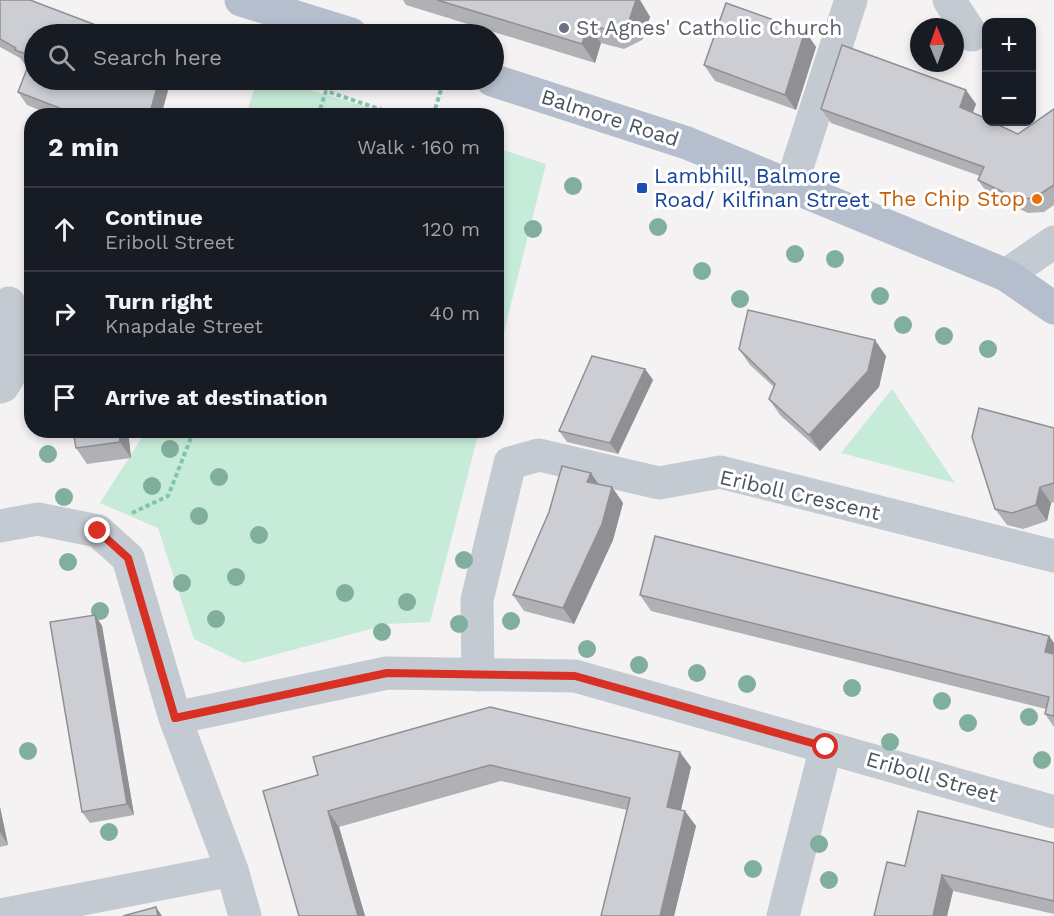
<!DOCTYPE html>
<meta charset="utf-8">
<style>
:root{--surface:#171b24;--page:#242831;--text:#f1f3f6;--muted:#9ea1a6;--line:#363941}
body{margin:0;font-family:"Work Sans",sans-serif;background:var(--page);color:var(--text)}
.controls{position:absolute;right:18px;top:18px;display:grid;overflow:hidden;border-radius:12px;box-shadow:0 3px 9px #0003}
.controls button{width:54px;height:54px;display:grid;place-items:center;padding:0;border:0;border-bottom:2px solid var(--line);background:var(--surface);color:var(--text);font:30px sans-serif}
.compass{position:absolute;left:910px;top:18px;width:54px;height:54px;border-radius:50%;background:var(--surface);box-shadow:0 3px 9px #0003;rotate:359deg}
.stop{position:absolute;width:18px;height:18px;margin:-14px;border:4px solid #d93025;border-radius:50%;background:#fff}
.stop.end{background:#d93025;border-color:#fff;box-shadow:0 2px 6px #0008}
.list{margin:0;padding:0;list-style:none}
h2{display:flex;justify-content:space-between;align-items:center;height:78px;margin:0;padding:0 24px;font-size:26px}
h2 small{font-size:20px;font-weight:400;color:var(--muted)}
.list li{display:grid;grid-template-columns:39px 1fr auto;gap:18px;align-items:center;box-sizing:border-box;height:84px;padding:0 24px;border-top:2px solid var(--line)}
.list b{display:block;font-size:22px;white-space:nowrap}
.list p{margin:0;font-size:20px;white-space:nowrap;color:var(--muted)}
.list em{font-size:20px;font-style:normal;color:var(--muted)}
.icon{flex:none;width:33px;height:33px;fill:none;stroke:currentColor;stroke-width:2;stroke-linecap:round;stroke-linejoin:round}
.map{position:relative;flex:none;width:1054px;height:916px;overflow:hidden}
.search{position:absolute;background:var(--surface);box-shadow:0 3px 9px #0003;left:24px;top:24px;width:480px;height:66px;display:flex;align-items:center;gap:15px;box-sizing:border-box;padding:0 21px;border-radius:33px;color:var(--muted);font-size:22px}
.panel{position:absolute;background:var(--surface);box-shadow:0 3px 9px #0003;left:24px;top:108px;width:480px;height:330px;border-radius:24px}
.map>svg:first-child{display:block}
</style>
<div class="map">
<svg width="1054" height="916" viewBox="0 0 1054 916">
<rect width="100%" height="100%" fill="#f4f2f2"/>
<path fill="#c7ebd9" d="M257,80H278L393,115H246Z
M497,148L546,164L497,360L496,148Z
M892,389L955,483L841,453Z
M146,431H479L430,622L389,624L244,663L194,639L158,528L100,503Z"/>
<g fill="none" stroke-linecap="round" stroke-linejoin="round">
<path stroke="#82c5ad" stroke-width="4" stroke-dasharray="4.5 3" stroke-linecap="butt" d="M318,116L326,91L400,116
M433,116L444,80
M132,513L168,496L194,430"/>
<path stroke="#c4cad1" stroke-width="33" d="M949,0L972,35
M791,186L851,0
M1006,275L1054,242
M0,387L3,386L15,366L9,303
M0,526L38,519L98,531L128,558L175,718L232,870L245,916
M478,675L477,600L510,463L539,455L659,483L720,472L1054,556
M175,718L387,673L575,676L1054,812
M0,915L232,870
M783,916L826,747"/>
<path stroke="#b5becd" stroke-width="33" d="M241,0L351,34
M492,80L687,143L1006,275L1054,308"/>
</g>
<g fill="#81af9d">
<circle cx="573" cy="186" r="9"/>
<circle cx="658" cy="227" r="9"/>
<circle cx="533" cy="229" r="9"/>
<circle cx="795" cy="254" r="9"/>
<circle cx="835" cy="259" r="9"/>
<circle cx="702" cy="271" r="9"/>
<circle cx="880" cy="296" r="9"/>
<circle cx="740" cy="299" r="9"/>
<circle cx="903" cy="325" r="9"/>
<circle cx="944" cy="336" r="9"/>
<circle cx="988" cy="349" r="9"/>
<circle cx="170" cy="449" r="9"/>
<circle cx="48" cy="454" r="9"/>
<circle cx="219" cy="477" r="9"/>
<circle cx="152" cy="486" r="9"/>
<circle cx="64" cy="497" r="9"/>
<circle cx="199" cy="516" r="9"/>
<circle cx="259" cy="535" r="9"/>
<circle cx="464" cy="560" r="9"/>
<circle cx="68" cy="562" r="9"/>
<circle cx="236" cy="577" r="9"/>
<circle cx="182" cy="583" r="9"/>
<circle cx="345" cy="593" r="9"/>
<circle cx="407" cy="602" r="9"/>
<circle cx="100" cy="611" r="9"/>
<circle cx="216" cy="619" r="9"/>
<circle cx="511" cy="621" r="9"/>
<circle cx="459" cy="624" r="9"/>
<circle cx="382" cy="632" r="9"/>
<circle cx="587" cy="649" r="9"/>
<circle cx="639" cy="665" r="9"/>
<circle cx="697" cy="673" r="9"/>
<circle cx="747" cy="684" r="9"/>
<circle cx="852" cy="688" r="9"/>
<circle cx="942" cy="701" r="9"/>
<circle cx="1029" cy="717" r="9"/>
<circle cx="968" cy="723" r="9"/>
<circle cx="890" cy="742" r="9"/>
<circle cx="28" cy="751" r="9"/>
<circle cx="1042" cy="760" r="9"/>
<circle cx="109" cy="832" r="9"/>
<circle cx="819" cy="844" r="9"/>
<circle cx="753" cy="869" r="9"/>
<circle cx="829" cy="880" r="9"/>
</g>
<path fill="#b0b1b5" d="M0,0L161,116H54L27,105L18,92L28,65L24,63L20,58L0,47Z
M403,0H640L650,17L642,40L624,49L601,43L595,63L406,5Z
M805,31L816,47L796,110L715,81L704,65Z
M976,104L972,113L1018,134L1054,109V205L1044,212L1028,213L988,194L978,180L980,176L831,123L821,109Z
M739,349L886,356L879,387L820,451L780,415L769,399L774,387L750,365Z
M645,369L653,380L618,454L567,442L559,431Z
M1054,428V502L1051,503L1047,521L1023,529L1007,525L995,509Z
M73,430H128L131,458L87,464L76,448Z
M599,484L612,487L623,503L613,540L574,624L524,611L513,595Z
M640,595L1049,636L1054,643V727L1045,714L1046,709L651,611Z
M95,615L102,626L134,815L90,823L82,812Z
M313,757L691,767L681,810L696,826L674,916H601L627,810L501,781L339,827L365,916H299L318,775Z
M0,807L8,845L0,847Z
M1054,843V914L953,891L947,916H874L905,866Z"/>
<path fill="#909094" d="M636,0H640L650,17L642,40L629,21Z
M588,24L601,43L595,63L582,44Z
M101,27L106,34H98Z
M805,31L816,47L796,110L785,95Z
M159,80H171L161,116H149Z
M966,90L976,104L970,121L960,107Z
M875,340L886,356L879,387L820,451L809,435Z
M645,369L653,380L618,454L610,443Z
M119,430H128L131,458L120,442Z
M591,473L602,489L587,482Z
M612,487L623,503L613,540L574,624L563,608Z
M1040,487L1051,503L1047,521L1036,505Z
M95,615L102,626L134,815L127,804Z
M1049,636L1054,643V664L1045,652Z
M680,752L691,767L678,822L667,807Z
M0,807L8,845L0,832Z
M328,811L339,827L365,916H358Z
M685,811L696,826L674,916H660Z
M942,875L953,891L947,916H933Z
M156,907L162,916H158Z"/>
<path fill="#cdced3" stroke="#909094" stroke-width="1.5" d="M0,0H30L101,27L98,34H34V80H159L149,116H80L18,92L32,56L15,50L16,48L0,39Z
M437,0H636L629,21L611,31L588,24L582,44Z
M726,3L805,31L785,95L704,65Z
M842,45L966,90L960,107L987,119V122H992L1018,134L1054,109V185L1034,198L1018,199L978,180L984,167L821,109Z
M748,310L875,340L868,371L809,435L769,399L775,384L739,349Z
M592,356L645,369L610,443L559,431Z
M979,408L1054,428V483L1040,487L1036,505L1012,513L995,509L972,437Z
M73,430H119L120,442L76,448Z
M562,466L591,473L587,482L612,487L602,524L563,608L513,595L549,512Z
M655,536L1049,636L1045,652L1054,654V716L1045,714L1049,697L640,595Z
M95,615L127,804L82,812L50,622Z
M490,707L680,752L667,807L685,811L660,916H601L630,798L490,765L328,811L358,916H299L263,791L318,775L313,757Z
M918,811L1054,843V901L942,875L933,916H874L887,862L905,866Z
M156,907L158,916H123Z"/>
<g fill="none" stroke-linecap="round" stroke-linejoin="round">
<path stroke="#d93025" stroke-width="8" d="M98,531L128,558L175,718L387,673L575,676L826,747"/>
</g>
<circle fill="#6b7280" stroke="#fff" stroke-width="2" cx="564" cy="28" r="6"/>
<rect fill="#1a4fb4" stroke="#fff" stroke-width="2" x="636" y="182" width="12" height="12" rx="3"/>
<circle fill="#e8710a" stroke="#fff" stroke-width="2" cx="1037" cy="199" r="6"/>
<g text-anchor="middle" stroke-width="6" stroke-linejoin="round" paint-order="stroke">
<g font-size="21" fill="#5b616d" stroke="#fff" text-anchor="start">
<text x="576" y="35">St Agnes' Catholic Church</text>
</g>
<g font-size="21" fill="#4c535d" stroke="#fff">
<text transform="translate(610 118) rotate(18)" y="7">Balmore Road</text>
<text transform="translate(800 495) rotate(13)" y="7">Eriboll Crescent</text>
<text transform="translate(932 777) rotate(16)" y="7">Eriboll Street</text>
</g>
<g font-size="21" fill="#164399" stroke="#fff" text-anchor="start">
<text x="654" y="183">Lambhill, Balmore<tspan x="654" dy="24">Road/ Kilfinan Street</tspan></text>
</g>
<g font-size="21" fill="#c56008" stroke="#fff" text-anchor="end">
<text x="1025" y="206">The Chip Stop</text>
</g>
</g>
</svg>
<div class="controls">
<button>+</button>
<button>−</button>
</div>
<svg class="compass" viewBox="-18 -18 36 36"><path d="M0-13l5 13h-10z" fill="#e53935"/><path d="M0 13l5-13h-10z" fill="#9ea1a6"/></svg>
<div class="stop" style="left:826px;top:747px"></div>
<div class="stop end" style="left:98px;top:531px"></div>
<div class="search"><svg class="icon" aria-label="search" viewBox="0 0 24 24"><circle cx="10" cy="10" r="6"/><path d="M15 15l6 6"/></svg>Search here</div>
<section class="panel">
<h2>2 min<small>Walk · 160 m</small></h2>
<ul class="list">
<li><svg class="icon" aria-label="ahead" viewBox="0 0 24 24"><path d="M12 20V5M6 11l6-6 6 6"/></svg><div><b>Continue</b><p>Eriboll Street</p></div><em>120 m</em></li>
<li><svg class="icon" aria-label="right" viewBox="0 0 24 24"><path d="M7 20v-9h11M14 6l5 5-5 5"/></svg><div><b>Turn right</b><p>Knapdale Street</p></div><em>40 m</em></li>
<li><svg class="icon" aria-label="arrive" viewBox="0 0 24 24"><path d="M6 21V4h12l-3 4 3 4H6"/></svg><div><b>Arrive at destination</b></div></li>
</ul>
</section>
</div>
